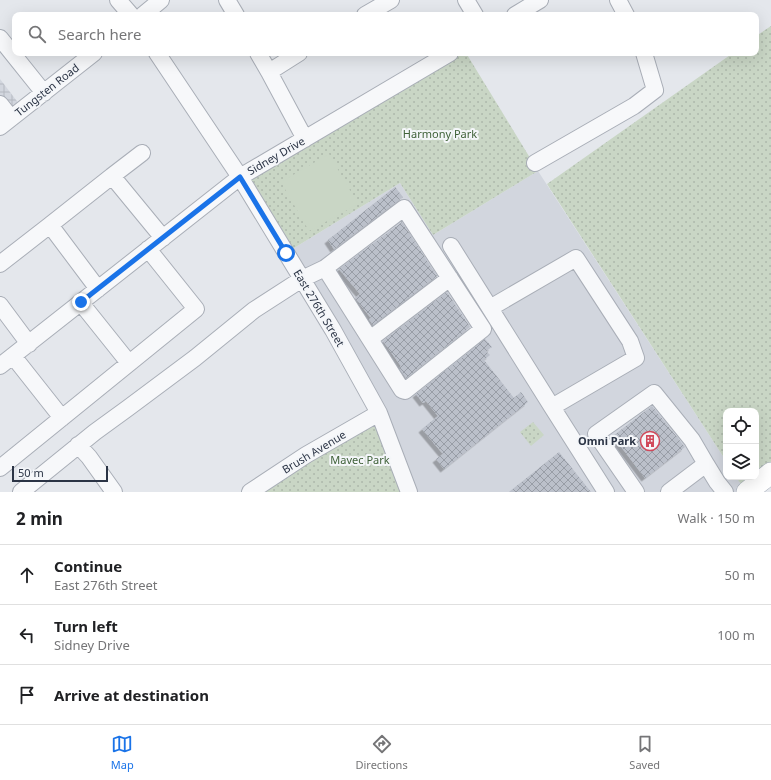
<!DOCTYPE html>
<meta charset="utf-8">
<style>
:root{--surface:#fff;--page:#f6f6f6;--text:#202124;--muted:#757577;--line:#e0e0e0;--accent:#1a73e8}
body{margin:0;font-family:"Noto Sans",sans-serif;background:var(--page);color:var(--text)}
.controls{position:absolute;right:12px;bottom:12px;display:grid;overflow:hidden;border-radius:8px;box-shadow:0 4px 16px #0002}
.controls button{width:36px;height:36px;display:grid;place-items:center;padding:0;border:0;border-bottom:1px solid var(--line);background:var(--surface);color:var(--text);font:20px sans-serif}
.scale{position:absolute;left:12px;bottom:10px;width:96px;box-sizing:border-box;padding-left:4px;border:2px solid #2b3445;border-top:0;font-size:11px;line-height:14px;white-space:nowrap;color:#2b3445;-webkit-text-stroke:3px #f4f6f9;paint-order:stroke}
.stop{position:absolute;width:12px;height:12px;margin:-9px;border:3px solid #1a73e8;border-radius:50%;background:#fff}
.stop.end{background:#1a73e8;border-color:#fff;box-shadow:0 1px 4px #0008}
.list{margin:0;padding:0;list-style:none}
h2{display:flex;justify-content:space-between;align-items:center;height:52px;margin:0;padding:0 16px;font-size:17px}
h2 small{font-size:13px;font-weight:400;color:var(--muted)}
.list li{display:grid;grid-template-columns:26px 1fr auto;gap:12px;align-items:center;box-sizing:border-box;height:60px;padding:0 16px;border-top:1px solid var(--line)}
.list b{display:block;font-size:15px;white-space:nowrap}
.list p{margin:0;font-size:13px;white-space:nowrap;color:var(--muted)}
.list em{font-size:13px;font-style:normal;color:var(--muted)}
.icon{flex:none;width:22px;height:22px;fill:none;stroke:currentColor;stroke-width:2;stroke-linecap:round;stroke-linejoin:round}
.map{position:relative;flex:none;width:771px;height:492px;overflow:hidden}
.search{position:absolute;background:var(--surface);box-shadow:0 4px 16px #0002;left:12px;right:12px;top:12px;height:44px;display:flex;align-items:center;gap:10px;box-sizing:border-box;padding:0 14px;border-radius:8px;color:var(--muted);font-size:15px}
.sheet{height:232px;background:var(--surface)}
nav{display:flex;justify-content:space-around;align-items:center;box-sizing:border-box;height:56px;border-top:1px solid var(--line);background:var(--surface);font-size:11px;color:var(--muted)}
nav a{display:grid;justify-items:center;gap:2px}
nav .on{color:var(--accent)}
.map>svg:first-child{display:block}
</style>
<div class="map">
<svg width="771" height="492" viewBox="0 0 771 492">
<defs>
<pattern id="industrial-grid" width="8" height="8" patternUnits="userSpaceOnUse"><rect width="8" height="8" fill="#d2d6de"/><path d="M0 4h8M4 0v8" fill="none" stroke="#b4b8c0"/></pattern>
<pattern id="grass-dots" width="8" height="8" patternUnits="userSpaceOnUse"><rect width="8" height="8" fill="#c9d6c5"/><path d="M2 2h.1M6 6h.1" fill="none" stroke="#adb8ab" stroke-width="1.8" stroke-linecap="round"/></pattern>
<pattern id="building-cross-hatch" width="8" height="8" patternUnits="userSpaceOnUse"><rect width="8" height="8" fill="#bbc0ca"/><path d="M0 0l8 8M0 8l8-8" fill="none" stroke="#989da6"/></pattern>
<filter id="shadow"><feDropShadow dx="-3.5" dy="3.5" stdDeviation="0" flood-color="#0004"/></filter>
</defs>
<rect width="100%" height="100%" fill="#e4e7ec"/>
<path fill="#d2d6de" d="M538,171L726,461V477H736L746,492H409L379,413L286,253L400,183L433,235Z"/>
<path fill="url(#industrial-grid)" d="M0,79L23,109L0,127Z"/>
<path fill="url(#grass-dots)" d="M771,26V473L746,492L736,477H756V411H726V461L547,184L733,53H756V36Z
M450,53H466L538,171L433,235L400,183L286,253L240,177Z
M379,413L409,492H263Z
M533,422L544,435L531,446L520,432Z"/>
<path fill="#c9d6c5" d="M329,154L358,204L309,231L281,182Z"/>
<path fill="url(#building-cross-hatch)" filter="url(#shadow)" d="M395,187L403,197L334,249L328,240Z
M402,222L437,276L373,325L369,319L371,318L355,298L360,294L339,269Z
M447,292L470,327L406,378L399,368L401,366L383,341Z
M485,339L492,347L486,351L490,355L484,360L514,398L521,392L528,402L444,469L436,459L443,454L422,429L438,416L426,401L423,403L416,394Z
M652,406L685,447L645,478L613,436Z
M559,452L591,492H509L543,465Z"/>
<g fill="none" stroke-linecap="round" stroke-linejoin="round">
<defs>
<path id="minor" d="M118,0L131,15
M227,0L236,15
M466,0L475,15
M618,0L626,15
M143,15L161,0
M365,15L391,0
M515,15L540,0
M0,38L44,93
M157,53L240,177L333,330L379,413L409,492
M258,53L269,72L299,53
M269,72L305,139
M0,104L11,118
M0,127L94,53
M142,153L112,176L163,238
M535,163L634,106L655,90L644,53
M451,246L552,407L606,492
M0,264L50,225
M98,289L50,225L112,176
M81,303L129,363
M0,305L29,344
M490,308L576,258L630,341L636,358L552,407
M370,339L450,278
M13,356L62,418
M0,366L240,177L450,53
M78,445L89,457L114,492
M0,468L196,309L148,249
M21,492L95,432L128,408L195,358L254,310L302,279L325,268L404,208L483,329L405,391L402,390L325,268
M250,492L306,455L379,413
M636,492L596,434L654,393L692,440L706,464
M669,492L706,464L717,482L725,492"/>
<path id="major" d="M747,492L771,473"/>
</defs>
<use href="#minor" stroke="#a9aeb7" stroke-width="18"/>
<use href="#major" stroke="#a3abb8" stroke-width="22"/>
<use href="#minor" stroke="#f7f8fa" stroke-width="16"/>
<use href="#major" stroke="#fff" stroke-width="21"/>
</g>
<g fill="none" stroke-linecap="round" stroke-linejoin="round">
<path stroke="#1a73e8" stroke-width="5" d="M81,302L240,177L286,253"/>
</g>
<defs>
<symbol id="building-ring" viewBox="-11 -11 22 22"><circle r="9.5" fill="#f4f6f9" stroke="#d1495b" stroke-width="1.5"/><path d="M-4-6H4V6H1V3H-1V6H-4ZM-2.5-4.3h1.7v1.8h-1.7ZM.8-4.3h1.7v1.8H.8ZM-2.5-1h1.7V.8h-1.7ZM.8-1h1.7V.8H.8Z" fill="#d1495b"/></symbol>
</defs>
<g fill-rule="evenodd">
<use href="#building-ring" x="639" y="430" width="22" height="22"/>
</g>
<g text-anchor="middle" stroke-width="4" stroke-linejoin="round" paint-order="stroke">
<g font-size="11" fill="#2b3445" stroke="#f4f6f9">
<text transform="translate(47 90) rotate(-38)" y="4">Tungsten Road</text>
<text transform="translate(276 156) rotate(-30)" y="4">Sidney Drive</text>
<text transform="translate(319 308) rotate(59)" y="4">East 276th Street</text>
<text transform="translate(314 452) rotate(-31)" y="4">Brush Avenue</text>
</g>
<g font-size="11" fill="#3f6138" stroke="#f4f6f9">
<text x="440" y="138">Harmony Park</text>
<text x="360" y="464">Mavec Park</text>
</g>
<g font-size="11" font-weight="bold" fill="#2b3445" stroke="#f4f6f9" text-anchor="end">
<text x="636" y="445">Omni Park</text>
</g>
</g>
</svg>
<div class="controls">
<button><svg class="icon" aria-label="locate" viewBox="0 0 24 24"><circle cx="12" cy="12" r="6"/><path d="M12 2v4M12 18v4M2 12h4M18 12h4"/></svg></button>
<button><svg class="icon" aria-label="layers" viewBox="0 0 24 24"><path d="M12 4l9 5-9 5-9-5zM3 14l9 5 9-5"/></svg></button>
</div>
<div class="scale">50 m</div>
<div class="stop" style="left:286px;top:253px"></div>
<div class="stop end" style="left:81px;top:302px"></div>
<div class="search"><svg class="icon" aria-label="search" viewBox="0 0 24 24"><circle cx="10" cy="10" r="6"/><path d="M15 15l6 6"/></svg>Search here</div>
</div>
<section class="sheet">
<h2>2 min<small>Walk · 150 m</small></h2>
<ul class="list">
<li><svg class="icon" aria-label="ahead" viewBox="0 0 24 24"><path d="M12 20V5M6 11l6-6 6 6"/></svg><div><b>Continue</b><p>East 276th Street</p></div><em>50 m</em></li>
<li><svg class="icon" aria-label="left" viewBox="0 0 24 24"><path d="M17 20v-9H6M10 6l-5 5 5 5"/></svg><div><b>Turn left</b><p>Sidney Drive</p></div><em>100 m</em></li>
<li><svg class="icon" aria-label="arrive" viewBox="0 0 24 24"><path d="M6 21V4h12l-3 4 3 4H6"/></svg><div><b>Arrive at destination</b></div></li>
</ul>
</section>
<nav>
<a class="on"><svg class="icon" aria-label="map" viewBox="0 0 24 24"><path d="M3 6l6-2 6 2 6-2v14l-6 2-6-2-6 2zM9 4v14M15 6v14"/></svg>Map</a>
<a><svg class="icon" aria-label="directions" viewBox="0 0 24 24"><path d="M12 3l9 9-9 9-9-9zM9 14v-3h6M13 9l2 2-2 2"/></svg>Directions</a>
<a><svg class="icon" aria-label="saved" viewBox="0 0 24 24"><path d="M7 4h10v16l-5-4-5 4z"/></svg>Saved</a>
</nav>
